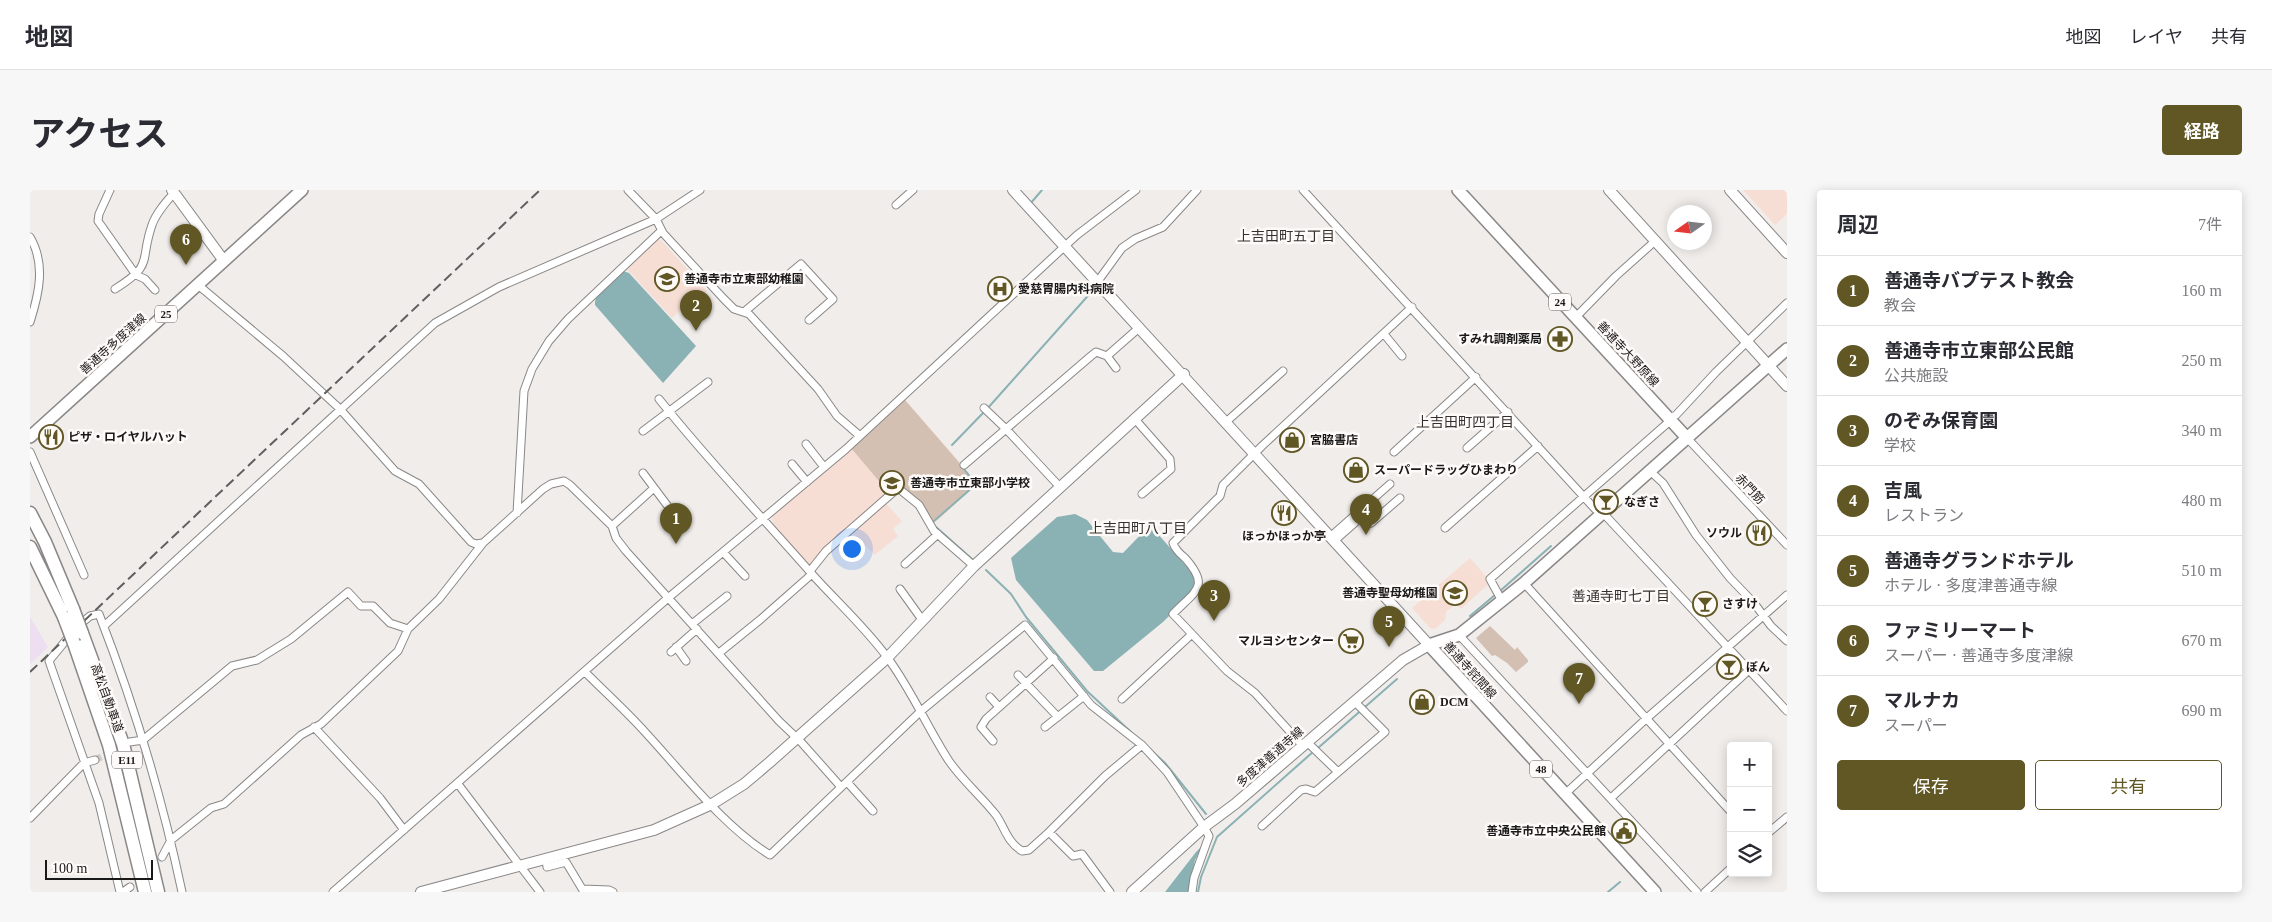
<!DOCTYPE html>
<html lang="ja">
<meta charset="utf-8">
<style>
:root{--surface:#fff;--page:#f7f7f7;--text:#2b2b33;--muted:#7c7c81;--line:#e1e1e2;--accent:#605724}
body{margin:0;font-family:"Times New Roman","Noto Sans JP",serif;background:var(--page);color:var(--text)}
.controls{position:absolute;right:15px;bottom:15px;display:grid;overflow:hidden;border-radius:5px;box-shadow:0 2px 12px #0003}
.controls button{width:45px;height:45px;display:grid;place-items:center;padding:0;border:0;border-bottom:1px solid var(--line);background:var(--surface);color:var(--text);font:25px sans-serif}
.compass{position:absolute;left:1637px;top:15px;width:45px;height:45px;border-radius:50%;background:var(--surface);box-shadow:0 2px 12px #0003;rotate:256deg}
.scale{position:absolute;left:15px;bottom:12px;width:108px;box-sizing:border-box;padding-left:5px;border:2px solid #1a1919;border-top:0;font-size:14px;line-height:18px;white-space:nowrap;color:#1a1919;-webkit-text-stroke:4px #fefaf8;paint-order:stroke}
.you{position:absolute;left:821px;top:358px;width:18px;height:18px;margin:-12px;border:4px solid #fff;border-radius:50%;background:#1a73e8;box-shadow:0 0 0 8px #1a73e833}
.badge{display:grid;place-items:center;width:32px;height:32px;border-radius:50%;background:var(--accent);color:#fff;font-size:16px;font-weight:700}
.pin{position:absolute;translate:-50% -41px;filter:drop-shadow(0 1px 2px #0008)}
.pin::after{content:'';position:absolute;top:26px;width:18px;height:15px;background:inherit;clip-path:polygon(0 0,100% 0,50% 100%)}
.list{margin:0;padding:0;list-style:none}
h2{display:flex;justify-content:space-between;align-items:center;height:65px;margin:0;padding:0 20px;font-size:21px}
h2 small{font-size:16px;font-weight:400;color:var(--muted)}
.list li{display:grid;grid-template-columns:32px 1fr auto;gap:15px;align-items:center;box-sizing:border-box;height:70px;padding:0 20px;border-top:1px solid var(--line)}
.list b{display:block;font-size:19px;white-space:nowrap}
.list p{margin:0;font-size:16px;white-space:nowrap;color:var(--muted)}
.list em{font-size:16px;font-style:normal;color:var(--muted)}
.actions{display:flex;gap:10px;padding:15px 20px}
.actions a{flex:1;padding:11px 0;border:1px solid var(--accent);border-radius:5px;text-align:center;font-size:18px;color:var(--accent)}
.actions .main{background:var(--accent);color:#fff}
.icon{flex:none;width:28px;height:28px;fill:none;stroke:currentColor;stroke-width:2;stroke-linecap:round;stroke-linejoin:round}
.map{position:relative;flex:none;width:1757px;height:702px;overflow:hidden;border-radius:5px}
header{display:flex;align-items:center;gap:30px;box-sizing:border-box;height:70px;padding:0 25px;background:var(--surface);border-bottom:1px solid var(--line)}
header strong{font-size:24px}
nav{display:flex;gap:28px;margin-inline-start:auto;font-size:18px}
.intro{display:flex;align-items:center;justify-content:space-between;box-sizing:border-box;height:120px;padding:0 30px}
h1{margin:0;font-size:35px}
.button{padding:12px 22px;border-radius:5px;background:var(--accent);color:#fff;font-size:18px;font-weight:700}
main{display:flex;gap:30px;padding:0 30px}
aside{flex:1;background:var(--surface);border-radius:5px;box-shadow:0 2px 12px #0003}
.map>svg:first-child{display:block}
</style>
<header>
<strong>地図</strong>
<nav><a>地図</a><a>レイヤ</a><a>共有</a></nav>
</header>
<div class="intro"><h1>アクセス</h1><a class="button">経路</a></div>
<main>
<div class="map">
<svg width="1757" height="702" viewBox="0 0 1757 702">
<rect width="100%" height="100%" fill="#f0edeb"/>
<path fill="#eddef1" d="M0,427L18,457L0,474Z"/>
<path fill="#f7ded5" d="M1713,0H1757V24L1745,35Z
M626,48L631,50L677,101L656,120L653,117L642,128L596,78Z
M875,210L921,262L946,292L945,296L906,332L869,295L852,309L872,331L863,339L868,346L845,365L819,339L779,376L743,333L742,326Z
M1440,368L1461,392L1431,419L1426,414L1416,422L1415,430L1405,439L1400,438L1382,418Z"/>
<path fill="#d3c0b3" d="M875,210L946,292L945,296L902,333L869,295L859,303L821,258Z
M1460,436L1485,460L1487,457L1498,470V472L1486,482L1477,473L1465,465L1462,466L1446,448Z"/>
<path fill="#8ab1b3" d="M593,81L599,83L666,156L633,193L565,115C564,100 584,90 593,81Z
M1045,324L1057,330L1083,362L1093,363L1120,335L1164,385L1168,393L1166,399L1133,432L1073,481H1064L986,390L981,368L1027,327Z
M1173,655L1165,670L1158,702H1135L1166,662Z"/>
<g fill="none" stroke-linecap="round" stroke-linejoin="round">
<path stroke="#8ab1b3" stroke-width="2" d="M1000,14L1012,0
M957,219L1064,99
M922,255L954,222
M903,332L944,296V292L934,279
M906,337L942,369
M956,380L981,404L996,427L1057,501L1102,543
M1470,401L1521,356
M1440,426L1465,405
M1288,558L1367,489
M1122,561L1135,573L1176,624
M1168,702L1171,687L1187,647L1284,561
M1578,702L1590,692"/>
<path stroke="#d0cdcc" stroke-width="7" stroke-dasharray="7 3.5" stroke-linecap="butt" d="M65,570L96,555"/>
<defs>
<path id="street" d="M80,0L69,24L68,31L106,85L115,89L125,100
M598,0L626,29L633,43L693,108L704,119L719,124L788,199L807,226L830,246
M1273,0L1565,319L1573,323L1757,521
M866,15L883,0
M0,47C16,74 9,104 0,132
M1068,91L1092,58L1105,49L1133,37L1167,0
M168,95L253,166L310,219L365,281L389,294L441,352L446,354L453,353
M85,99C125,74 109,72 122,35C126,23 136,12 144,3
M714,122L771,74L803,109L779,130
M1545,128L1586,86L1624,52
M1354,144L1372,166
M1077,166L1086,178
M629,209C677,269 730,325 781,383C806,411 834,436 857,467C881,499 897,537 919,571C932,590 951,606 966,625C975,638 977,652 992,661L999,660L1019,642L1043,666L1052,664L1080,702
M1104,228L1140,269L1141,279L1112,304
M1639,228L1646,225L1686,182L1757,113
M1196,232L1253,181
M613,241L678,192
M1658,249L1757,355
M776,254L794,277
M1437,258L1478,222
M0,262L54,385
M1364,262L1446,187
M762,274L777,292
M934,275L976,239L954,218
M1620,281L1633,293L1666,345L1700,388L1724,413L1741,436L1757,451
M613,283L637,315
M1029,296L976,239L1061,166L1066,162L1077,166L1110,137
M487,323L494,201L502,179L519,151L538,129L631,41
M1333,325L1341,333L1370,308
M582,336L624,298
M1415,338L1508,256
M1300,347L1360,294
M1304,351L1337,322
M693,362L715,386
M875,374L908,344
M780,381L796,361L868,298L889,315L904,341L944,376
M1494,393L1701,622
M870,399L893,431
M1472,411L1460,389L1641,230
M662,434L697,406
M48,436L60,426L69,424C104,514 132,607 152,702
M74,436L405,133L469,97L626,29L670,0
M41,444L19,471L69,613L90,702
M1429,445L1667,702
M646,457L656,471
M641,462L667,439
M689,463L731,429L782,384
M555,482C575,502 596,521 615,542C652,582 694,637 740,665L891,521L995,435L1061,515L1112,555L1137,582L1174,637L1179,646L1164,688L1162,702
M988,485L1028,527
M960,507L969,517
M1092,509L1162,444
M284,537L350,608L374,640
M1015,537L1054,506
M963,551L951,537L956,529L1024,468
M100,552L113,550L202,476L227,470L261,449L318,402L331,416H343L360,433L378,439
M1277,552L1308,582
M1272,555L1225,503L1197,481L1143,424C1165,401 1181,397 1155,368C1150,364 1145,359 1143,353L1190,306L1193,295L1233,255L1382,117
M817,592L843,621
M428,594L510,702
M1535,604L1617,528L1757,405
M1581,608L1719,480
M0,628L54,573L65,570
M1232,636L1271,600L1276,599L1285,602L1355,542L1324,511
M1019,642L1075,586L1112,555
M1738,643L1757,627
M132,667L141,650L181,618L194,614L271,545L291,534L368,461L378,439L409,409L453,353L513,299L521,294L534,291L540,295L582,336L586,348L596,361L749,531L771,552L811,597
M516,669L517,677L536,672L554,702
M553,699L579,700L583,702
M93,702L100,697
M303,702L638,408L816,259L1047,45L1106,0
M1675,702L1701,678"/>
<path id="secondary" d="M142,0L194,71
M983,0L1399,455L1373,470L1205,614L1174,637L1102,702
M1579,0L1757,196
M1700,0L1757,63
M391,702L624,640L682,614L714,594L740,572L857,468L944,376L1154,184"/>
<path id="primary" d="M1428,0L1658,249
M0,247L272,0
M1625,702L1399,455L1429,445L1494,393L1757,159"/>
<path id="highway" d="M0,323L15,352L43,419
M0,357L34,427
M52,443L93,554L128,702
M44,453L79,555L115,702"/>
</defs>
<use href="#street" stroke="#8a8786" stroke-width="9"/>
<use href="#secondary" stroke="#8a8786" stroke-width="12"/>
<use href="#primary" stroke="#8a8786" stroke-width="14"/>
<use href="#highway" stroke="#8a8786" stroke-width="15"/>
<use href="#street" stroke="#fff" stroke-width="7"/>
<use href="#secondary" stroke="#fff" stroke-width="10"/>
<use href="#primary" stroke="#fff" stroke-width="11"/>
<use href="#highway" stroke="#fff" stroke-width="12"/>
<path stroke="#605e5e" stroke-width="2" stroke-dasharray="10 5" stroke-linecap="butt" d="M0,482L510,0"/>
<defs>
<path id="highway-bridge" d="M43,419L52,443
M34,427L44,453"/>
</defs>
<use href="#highway-bridge" stroke="#8a8786" stroke-width="15" stroke-linecap="butt"/>
<use href="#highway-bridge" stroke="#fff" stroke-width="12"/>
</g>
<defs>
<symbol id="school-ring" viewBox="-11 -11 22 22"><circle r="9.5" fill="#fefaf8" stroke="#605724" stroke-width="1.5"/><path d="M0-5L7-2L0 1L-7-2ZM-4 1L0 2.5L4 1V4Q0 6-4 4Z" fill="#605724"/></symbol>
<symbol id="hospital-ring" viewBox="-11 -11 22 22"><circle r="9.5" fill="#fefaf8" stroke="#605724" stroke-width="1.5"/><path d="M-5-5h3v3.5h4V-5h3V5h-3V1.5h-4V5h-3Z" fill="#605724"/></symbol>
<symbol id="pharmacy-ring" viewBox="-11 -11 22 22"><circle r="9.5" fill="#fefaf8" stroke="#605724" stroke-width="1.5"/><path d="M-2-6h4v4h4v4h-4v4h-4v-4h-4v-4h4Z" fill="#605724"/></symbol>
<symbol id="restaurant-ring" viewBox="-11 -11 22 22"><circle r="9.5" fill="#fefaf8" stroke="#605724" stroke-width="1.5"/><path d="M-5-6h1v4h1v-4h1v4h1v-4h1v5L-1.5 .5V6h-2V.5L-5-1ZM5-6V6H3V1.5H1.5Q1.5-4 5-6Z" fill="#605724"/></symbol>
<symbol id="shop-ring" viewBox="-11 -11 22 22"><circle r="9.5" fill="#fefaf8" stroke="#605724" stroke-width="1.5"/><path d="M-5-2.5h2.3a2.7 3.5 0 0 1 5.4 0H5L5.5 6h-11ZM-1.5-2.5h3a1.5 2.3 0 0 0-3 0Z" fill="#605724"/></symbol>
<symbol id="bar-ring" viewBox="-11 -11 22 22"><circle r="9.5" fill="#fefaf8" stroke="#605724" stroke-width="1.5"/><path d="M-6-5H6L.8 .8V4.5H3.5V6h-7V4.5H-.8V.8Z" fill="#605724"/></symbol>
<symbol id="supermarket-ring" viewBox="-11 -11 22 22"><circle r="9.5" fill="#fefaf8" stroke="#605724" stroke-width="1.5"/><path d="M-6-5.5h2.5l.6 2H6L4.5 2H-2.5L-4.4-4H-6ZM-1.5 3.2a1.3 1.3 0 1 0 .1 0ZM3 3.2a1.3 1.3 0 1 0 .1 0Z" fill="#605724"/></symbol>
<symbol id="civic-ring" viewBox="-11 -11 22 22"><circle r="9.5" fill="#fefaf8" stroke="#605724" stroke-width="1.5"/><path d="M-.6-6.5H3V-4.5H.6V-3L4-1V1h2V6H-6V1h2V-1L-.6-3ZM-1.2 2.5V6h2.4V2.5Z" fill="#605724"/></symbol>
</defs>
<g fill-rule="evenodd">
<use href="#school-ring" x="623" y="75" width="28" height="28"/>
<use href="#hospital-ring" x="956" y="85" width="28" height="28"/>
<use href="#pharmacy-ring" x="1516" y="135" width="28" height="28"/>
<use href="#restaurant-ring" x="7" y="233" width="28" height="28"/>
<use href="#shop-ring" x="1248" y="236" width="28" height="28"/>
<use href="#shop-ring" x="1312" y="266" width="28" height="28"/>
<use href="#school-ring" x="848" y="279" width="28" height="28"/>
<use href="#bar-ring" x="1562" y="298" width="28" height="28"/>
<use href="#restaurant-ring" x="1240" y="309" width="28" height="28"/>
<use href="#restaurant-ring" x="1715" y="329" width="28" height="28"/>
<use href="#school-ring" x="1411" y="389" width="28" height="28"/>
<use href="#bar-ring" x="1661" y="400" width="28" height="28"/>
<use href="#supermarket-ring" x="1307" y="437" width="28" height="28"/>
<use href="#bar-ring" x="1685" y="463" width="28" height="28"/>
<use href="#shop-ring" x="1378" y="498" width="28" height="28"/>
<use href="#civic-ring" x="1580" y="627" width="28" height="28"/>
</g>
<g text-anchor="middle" stroke-width="5" stroke-linejoin="round" paint-order="stroke">
<g fill="#fefaf8" stroke="#5e5c5c" stroke-width="1">
<rect x="1519" y="103.5" width="22" height="17" rx="4"/>
<rect x="125" y="115.5" width="22" height="17" rx="4"/>
<rect x="82" y="561.5" width="30" height="17" rx="4"/>
<rect x="1500" y="570.5" width="22" height="17" rx="4"/>
</g>
<g font-size="11" font-weight="bold" fill="#1a1919">
<text x="1530" y="116">24</text>
<text x="136" y="128">25</text>
<text x="97" y="574">E11</text>
<text x="1511" y="583">48</text>
</g>
<g font-size="12" font-weight="bold" fill="#1a1919" stroke="#fefaf8" text-anchor="start">
<text x="654" y="93">善通寺市立東部幼稚園</text>
<text x="988" y="103">愛慈胃腸内科病院</text>
<text x="1512" y="153" text-anchor="end">すみれ調剤薬局</text>
<text x="38" y="251">ピザ・ロイヤルハット</text>
<text x="1280" y="254">宮脇書店</text>
<text x="1344" y="284">スーパードラッグひまわり</text>
<text x="880" y="297">善通寺市立東部小学校</text>
<text x="1594" y="316">なぎさ</text>
<text x="1712" y="347" text-anchor="end">ソウル</text>
<text x="1254" y="350" text-anchor="middle">ほっかほっか亭</text>
<text x="1408" y="407" text-anchor="end">善通寺聖母幼稚園</text>
<text x="1692" y="418">さすけ</text>
<text x="1304" y="455" text-anchor="end">マルヨシセンター</text>
<text x="1716" y="481">ぼん</text>
<text x="1410" y="516">DCM</text>
<text x="1576" y="645" text-anchor="end">善通寺市立中央公民館</text>
</g>
<g font-size="12" fill="#1a1919" stroke="#fefaf8">
<text transform="translate(83 154) rotate(-42)" y="4">善通寺多度津線</text>
<text transform="translate(1598 164) rotate(47)" y="4">善通寺大野原線</text>
<text transform="translate(1720 299) rotate(47)" y="4">赤門筋</text>
<text transform="translate(1440 480) rotate(48)" y="4">善通寺詫間線</text>
<text transform="translate(77 508) rotate(70)" y="4">高松自動車道</text>
<text transform="translate(1240 567) rotate(-41)" y="4">多度津善通寺線</text>
</g>
<g font-size="14" fill="#33312f" stroke="#fefaf8">
<text x="1256" y="51">上吉田町五丁目</text>
<text x="1435" y="237">上吉田町四丁目</text>
<text x="1108" y="343">上吉田町八丁目</text>
<text x="1591" y="411">善通寺町七丁目</text>
</g>
</g>
</svg>
<div class="controls">
<button>+</button>
<button>−</button>
<button><svg class="icon" aria-label="layers" viewBox="0 0 24 24"><path d="M12 4l9 5-9 5-9-5zM3 14l9 5 9-5"/></svg></button>
</div>
<svg class="compass" viewBox="-18 -18 36 36"><path d="M0-13l5 13h-10z" fill="#e53935"/><path d="M0 13l5-13h-10z" fill="#7c7c81"/></svg>
<div class="scale">100 m</div>
<div class="you"></div>
<div class="pin badge" style="left:646px;top:354px">1</div>
<div class="pin badge" style="left:666px;top:141px">2</div>
<div class="pin badge" style="left:1184px;top:431px">3</div>
<div class="pin badge" style="left:1336px;top:345px">4</div>
<div class="pin badge" style="left:1359px;top:457px">5</div>
<div class="pin badge" style="left:156px;top:75px">6</div>
<div class="pin badge" style="left:1549px;top:514px">7</div>
</div>
<aside>
<h2>周辺<small>7件</small></h2>
<ul class="list">
<li><span class="badge">1</span><div><b>善通寺バプテスト教会</b><p>教会</p></div><em>160 m</em></li>
<li><span class="badge">2</span><div><b>善通寺市立東部公民館</b><p>公共施設</p></div><em>250 m</em></li>
<li><span class="badge">3</span><div><b>のぞみ保育園</b><p>学校</p></div><em>340 m</em></li>
<li><span class="badge">4</span><div><b>吉風</b><p>レストラン</p></div><em>480 m</em></li>
<li><span class="badge">5</span><div><b>善通寺グランドホテル</b><p>ホテル · 多度津善通寺線</p></div><em>510 m</em></li>
<li><span class="badge">6</span><div><b>ファミリーマート</b><p>スーパー · 善通寺多度津線</p></div><em>670 m</em></li>
<li><span class="badge">7</span><div><b>マルナカ</b><p>スーパー</p></div><em>690 m</em></li>
</ul>
<div class="actions"><a class="main">保存</a><a>共有</a></div>
</aside>
</main>
